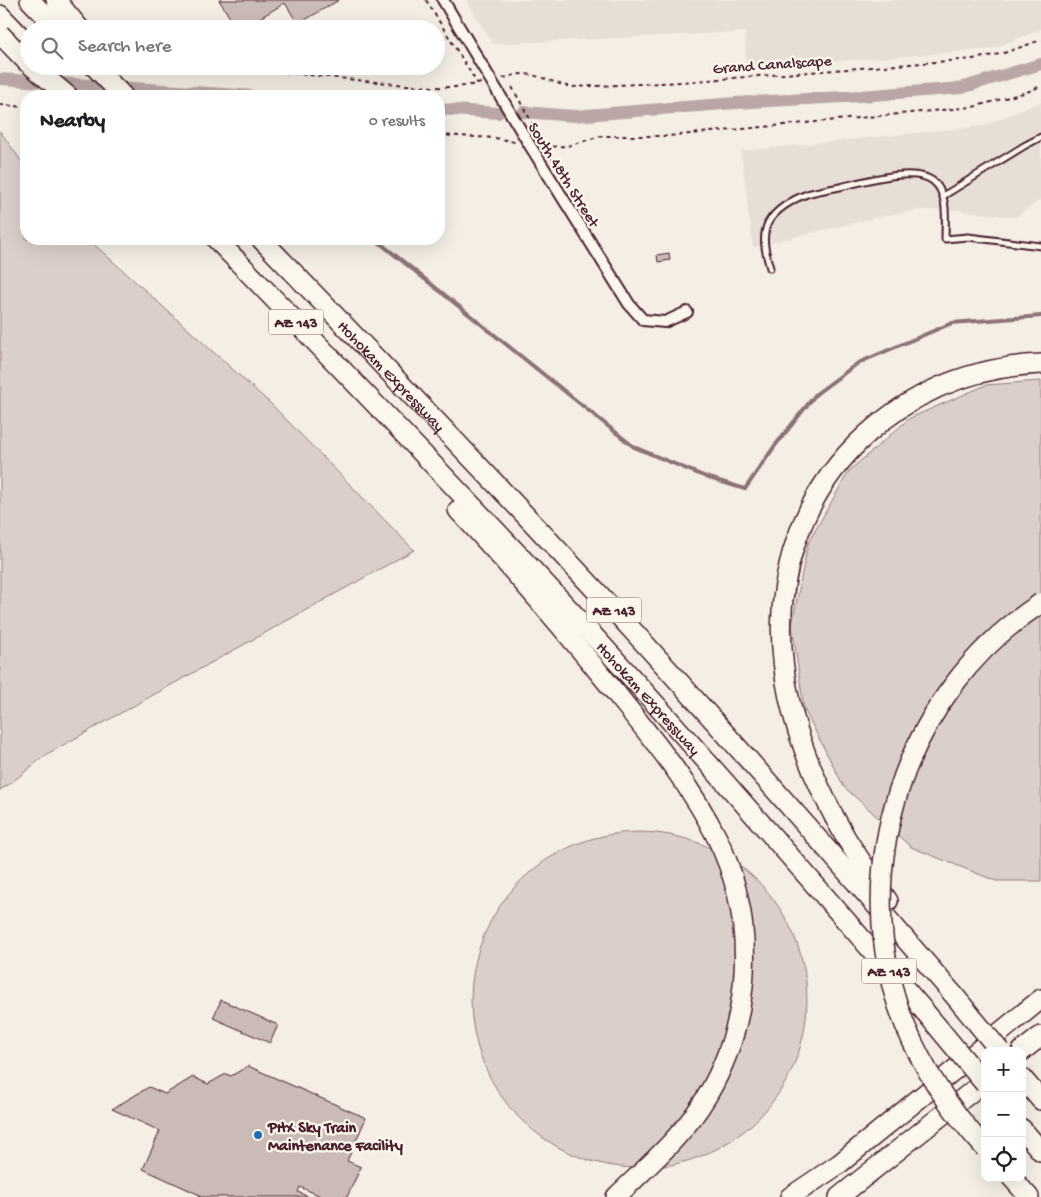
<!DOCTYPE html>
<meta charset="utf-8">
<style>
:root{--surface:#fff;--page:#f2f2f2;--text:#202124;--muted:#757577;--line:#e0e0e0}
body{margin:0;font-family:"Gochi Hand",sans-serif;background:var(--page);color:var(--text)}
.controls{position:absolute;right:15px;bottom:15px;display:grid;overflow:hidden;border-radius:10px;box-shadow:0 5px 20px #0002}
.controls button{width:45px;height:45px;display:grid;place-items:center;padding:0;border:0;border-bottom:1px solid var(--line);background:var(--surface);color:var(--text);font:25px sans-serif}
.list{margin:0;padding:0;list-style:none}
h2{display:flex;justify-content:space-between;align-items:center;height:65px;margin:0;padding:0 20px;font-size:21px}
h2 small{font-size:16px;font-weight:400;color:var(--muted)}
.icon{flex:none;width:28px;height:28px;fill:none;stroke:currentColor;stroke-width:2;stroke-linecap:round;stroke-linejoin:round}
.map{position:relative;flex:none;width:1041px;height:1197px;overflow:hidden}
.search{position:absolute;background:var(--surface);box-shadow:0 5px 20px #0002;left:20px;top:20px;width:425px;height:55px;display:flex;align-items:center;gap:12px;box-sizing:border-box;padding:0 18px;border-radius:28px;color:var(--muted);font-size:19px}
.panel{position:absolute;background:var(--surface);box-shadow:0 5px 20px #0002;left:20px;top:90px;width:425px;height:155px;border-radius:20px}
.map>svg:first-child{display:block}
</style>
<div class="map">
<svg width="1041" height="1197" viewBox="0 0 1041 1197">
<rect width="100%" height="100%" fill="#f4eee4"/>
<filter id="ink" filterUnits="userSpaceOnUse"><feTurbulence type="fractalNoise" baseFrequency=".02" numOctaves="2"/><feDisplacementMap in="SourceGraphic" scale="10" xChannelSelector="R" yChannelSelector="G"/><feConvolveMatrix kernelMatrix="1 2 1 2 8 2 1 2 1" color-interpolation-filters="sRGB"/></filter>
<g filter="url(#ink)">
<path fill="#e7dfd6" d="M466,0H1041V29L993,49L781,66H746L745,32L493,44Z
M1041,102V199L1016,217L954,210H919L883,216L753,247L741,151L983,126Z"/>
<path fill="#dbd0c9" stroke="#92787a" d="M0,131L26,168V239H88L271,404L414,550L47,754L11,783L0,790Z
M1041,381V881H996L911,847L844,787L804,709L792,625L808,543L849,471L910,418L986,385Z
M471 1000a168 168 0 1 1 336 0a168 168 0 1 1-336 0Z"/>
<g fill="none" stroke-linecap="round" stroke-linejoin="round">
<path stroke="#8d7174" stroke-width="4" d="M375,239L634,447L706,477L745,489L774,447L816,394L858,363L952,323L1041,316"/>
<path stroke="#baa7a5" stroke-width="12" d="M0,79L253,96
M439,109L498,113
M523,112L574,116L735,103L861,96L961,88L1041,64"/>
</g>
<path fill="#cabbb6" stroke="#4a1f2b" d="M219,0H339L298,24L285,3L248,25L232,21Z
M669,253L670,260L658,262L657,255Z
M221,1000L278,1025L270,1043L213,1018Z
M248,1066L366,1118L347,1161L361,1167L347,1197H323L300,1187L298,1192L309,1197H199L200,1195L143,1169L160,1131L112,1109L149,1087L165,1094L193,1077L208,1084L226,1074L231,1076Z"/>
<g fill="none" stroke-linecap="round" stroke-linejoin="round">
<defs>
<path id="service" d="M943,196L1024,146L1041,137
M770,268C766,254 761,238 768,223C775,210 793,199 807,194C817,191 829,189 840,187C862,182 914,166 933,181C949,194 945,220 945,239L968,237L1041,246"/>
<path id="minor" d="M443,0L529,144L629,304L643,320L665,322L687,312"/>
<g id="motorway">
<path d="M30,0L58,29"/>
<path d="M56,0L80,29"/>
<path d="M0,15L29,45"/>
<path d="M32,66L68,96"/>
<path d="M94,66L123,96"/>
<path id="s1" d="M216,239C330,357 444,474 555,594C682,731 804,872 926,1013"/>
<path id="s2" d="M261,239C386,368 511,498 633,631C742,750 847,872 953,994"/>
<path d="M458,510C513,569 565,630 615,692C652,738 691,785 717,838C757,919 753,1018 707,1096C684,1135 649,1165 616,1197"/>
<path d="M888,901C874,880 859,859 846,838C794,748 761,643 796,541C810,500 834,464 866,435C915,390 975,367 1041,364"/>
<path d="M1022,1051L1041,1036"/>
<path d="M1022,1078L1041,1100"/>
<path d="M1022,1129L1041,1151"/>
<path d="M1012,1178L1029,1197"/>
<path d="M790,1197L839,1164L1041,999"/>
<path d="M839,1197L985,1081"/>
</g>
</defs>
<use href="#service" stroke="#4a1f2b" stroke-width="9"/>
<use href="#minor" stroke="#4a1f2b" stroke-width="14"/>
<use href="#motorway" stroke="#4a1f2b" stroke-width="22"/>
<path stroke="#4a1f2b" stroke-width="2" stroke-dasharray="4 4" stroke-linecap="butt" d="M426,0L477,83
M198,66C254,69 310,75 366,81C404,84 444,92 481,83
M503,78C509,77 516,74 523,74C538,74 557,85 573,87L683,82L973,59L1004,53L1041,40
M512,87L554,162
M0,105L26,107
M439,135L495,138L515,142
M544,147L567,146L601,136H669L973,107L1027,92L1041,86"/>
<use href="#service" stroke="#fbf7ec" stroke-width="5"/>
<use href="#minor" stroke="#fbf7ec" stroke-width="10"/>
<use href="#motorway" stroke="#fbf7ec" stroke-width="19"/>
<defs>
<path id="motorway-bridge" d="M0,34L29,64
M953,994L1000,1051
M926,1013L985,1084
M985,1148C951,1111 924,1071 905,1025C844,873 904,692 1041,603"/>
</defs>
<use href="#motorway-bridge" stroke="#4a1f2b" stroke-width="22" stroke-linecap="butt"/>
<use href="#motorway-bridge" stroke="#fbf7ec" stroke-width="19"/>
</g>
</g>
<circle fill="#1f6fb2" stroke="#fbf7ec" stroke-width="2" cx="258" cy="1135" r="5"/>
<g text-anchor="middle" stroke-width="4.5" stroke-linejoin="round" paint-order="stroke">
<g fill="#fbf7ec" stroke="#7f6065" stroke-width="1">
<rect x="268.5" y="309.5" width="55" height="25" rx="4"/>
<rect x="586.5" y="597.5" width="55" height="25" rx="4"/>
<rect x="861.5" y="958.5" width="55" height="25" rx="4"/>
</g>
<g font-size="15" font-weight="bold" fill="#4a1f2b">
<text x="296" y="327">AZ 143</text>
<text x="614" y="615">AZ 143</text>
<text x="889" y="976">AZ 143</text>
</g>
<g font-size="16" fill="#4a1f2b" stroke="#fbf7ec">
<text transform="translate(772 63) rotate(-4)" y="6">Grand Canalscape</text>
<text transform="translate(565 174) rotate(58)" y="6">South 48th Street</text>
<text dy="6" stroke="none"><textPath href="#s2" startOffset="189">Hohokam Expressway</textPath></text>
<text dy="6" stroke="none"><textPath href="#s1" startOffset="631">Hohokam Expressway</textPath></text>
</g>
<g font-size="16" font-weight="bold" fill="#4a1f2b" stroke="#fbf7ec" text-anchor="start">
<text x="268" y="1132">PHX Sky Train<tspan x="268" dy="18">Maintenance Facility</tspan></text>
</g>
</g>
</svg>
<div class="controls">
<button>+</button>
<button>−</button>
<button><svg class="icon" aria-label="locate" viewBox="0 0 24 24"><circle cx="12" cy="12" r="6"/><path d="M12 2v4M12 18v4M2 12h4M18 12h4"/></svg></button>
</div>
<div class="search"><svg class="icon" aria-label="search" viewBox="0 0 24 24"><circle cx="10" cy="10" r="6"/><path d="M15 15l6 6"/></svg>Search here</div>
<section class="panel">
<h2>Nearby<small>0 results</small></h2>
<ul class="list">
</ul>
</section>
</div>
